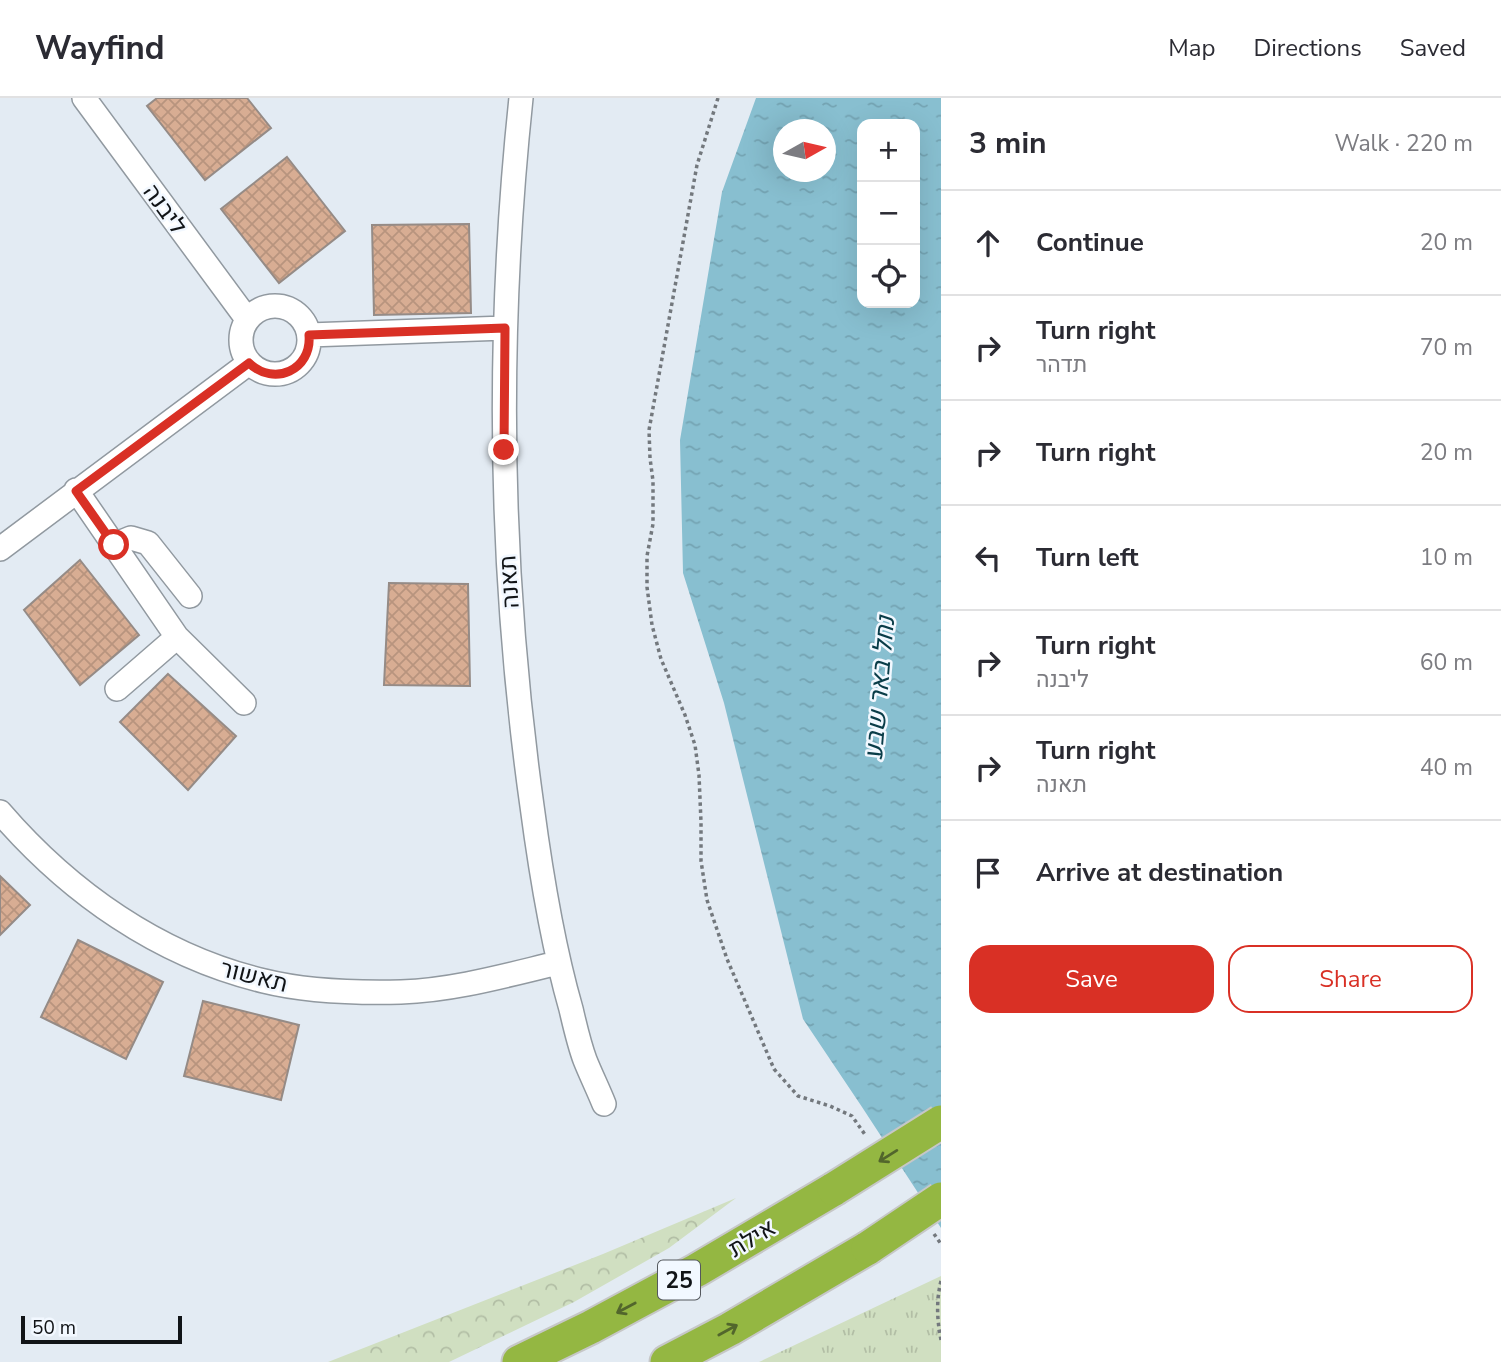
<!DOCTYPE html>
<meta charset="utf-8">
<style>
:root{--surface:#fff;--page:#f7f7f7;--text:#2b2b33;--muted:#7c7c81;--line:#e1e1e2;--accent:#d93025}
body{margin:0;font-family:"Nunito Sans",Heebo,sans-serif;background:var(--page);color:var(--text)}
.controls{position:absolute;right:21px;top:21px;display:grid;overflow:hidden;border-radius:14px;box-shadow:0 7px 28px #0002}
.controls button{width:63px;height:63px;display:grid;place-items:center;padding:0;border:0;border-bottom:2px solid var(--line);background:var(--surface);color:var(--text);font:35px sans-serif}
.compass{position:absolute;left:773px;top:21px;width:63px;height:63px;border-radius:50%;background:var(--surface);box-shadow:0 7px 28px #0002;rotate:82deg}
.scale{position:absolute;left:21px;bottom:18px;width:161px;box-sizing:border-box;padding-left:7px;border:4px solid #111417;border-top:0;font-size:19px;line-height:24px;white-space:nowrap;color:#111417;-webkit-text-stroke:5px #f2f8ff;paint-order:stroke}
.stop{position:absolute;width:21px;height:21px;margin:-16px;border:5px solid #d93025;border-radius:50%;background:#fff}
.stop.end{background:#d93025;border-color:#fff;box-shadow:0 2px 7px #0008}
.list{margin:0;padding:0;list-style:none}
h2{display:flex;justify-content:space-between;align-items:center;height:91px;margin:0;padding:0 28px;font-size:30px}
h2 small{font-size:23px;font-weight:400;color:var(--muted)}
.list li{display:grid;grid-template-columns:46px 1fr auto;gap:21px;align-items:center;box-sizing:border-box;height:105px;padding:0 28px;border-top:2px solid var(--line)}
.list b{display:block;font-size:26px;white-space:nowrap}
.list p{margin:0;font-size:23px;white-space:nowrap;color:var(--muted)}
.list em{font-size:23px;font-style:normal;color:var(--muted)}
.actions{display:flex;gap:14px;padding:21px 28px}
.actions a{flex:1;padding:16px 0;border:2px solid var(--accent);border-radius:21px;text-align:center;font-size:24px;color:var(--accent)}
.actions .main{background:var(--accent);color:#fff}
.icon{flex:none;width:38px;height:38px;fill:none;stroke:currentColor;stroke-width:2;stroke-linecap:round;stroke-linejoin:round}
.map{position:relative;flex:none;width:941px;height:1264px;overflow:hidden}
header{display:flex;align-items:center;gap:42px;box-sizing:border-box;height:98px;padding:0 35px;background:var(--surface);border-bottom:2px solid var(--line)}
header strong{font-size:33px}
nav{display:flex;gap:38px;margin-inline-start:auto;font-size:24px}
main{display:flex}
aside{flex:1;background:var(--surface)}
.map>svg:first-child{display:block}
</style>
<header>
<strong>Wayfind</strong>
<nav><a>Map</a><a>Directions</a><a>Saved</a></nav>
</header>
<main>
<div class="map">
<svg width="941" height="1264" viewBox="0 0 941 1264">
<defs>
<pattern id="grass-tufts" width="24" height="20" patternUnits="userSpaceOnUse" patternTransform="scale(1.75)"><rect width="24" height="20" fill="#d0dfc1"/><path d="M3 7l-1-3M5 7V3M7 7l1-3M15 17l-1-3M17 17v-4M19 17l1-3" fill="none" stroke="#b2bea5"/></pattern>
<pattern id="park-crowns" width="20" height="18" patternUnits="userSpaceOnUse" patternTransform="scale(1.75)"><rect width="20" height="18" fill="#d0dfc1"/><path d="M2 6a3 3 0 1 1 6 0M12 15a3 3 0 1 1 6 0" fill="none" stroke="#b2bea5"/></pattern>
<pattern id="water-ripples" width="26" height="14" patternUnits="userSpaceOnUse" patternTransform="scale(1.75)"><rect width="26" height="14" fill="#88bfd0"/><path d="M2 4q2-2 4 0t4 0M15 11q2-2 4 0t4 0" fill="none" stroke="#74a3b2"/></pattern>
<pattern id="building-cross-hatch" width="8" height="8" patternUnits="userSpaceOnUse" patternTransform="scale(1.75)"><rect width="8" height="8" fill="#d8ad93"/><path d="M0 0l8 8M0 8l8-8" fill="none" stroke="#b8947e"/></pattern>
</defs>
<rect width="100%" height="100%" fill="#e3ebf3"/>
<path fill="url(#grass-tufts)" d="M941,1178V1264H759Z"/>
<path fill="url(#park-crowns)" d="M736,1100L669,1150L574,1204L449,1264H328L603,1156Z"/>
<path fill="url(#water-ripples)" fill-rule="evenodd" d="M756,0H941V1130L862,1009L803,921L724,605L683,475L680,342L722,94ZM862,26H915V205H862ZM783,32H825V74H783Z"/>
<path fill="url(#building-cross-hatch)" stroke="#958b86" stroke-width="2" d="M157,0H247L271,30L205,82L147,8Z
M287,59L345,133L279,185L221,111Z
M469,126L471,215L374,217L372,127Z
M80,462L139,537L80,587L24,512Z
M389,485L468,486L470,588L384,587Z
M168,576L236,638L188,692L120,624Z
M0,778L30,807L0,837Z
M78,842L163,884L126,961L41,919Z
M203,903L299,927L281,1002L184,978Z"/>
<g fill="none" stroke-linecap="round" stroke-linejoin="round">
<defs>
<path id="minor" d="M84,0L247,221
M521,0C496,236 499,473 532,708C541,776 552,845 571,911C575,928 579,946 585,962C591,977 598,991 604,1006
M241 242a34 34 0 1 1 68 0a34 34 0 1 1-68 0Z
M309,237L505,230
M76,392L177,539L244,605
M114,447L131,440L148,445L190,498
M0,451L249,265
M117,591L177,539
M0,714C69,794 159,858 264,883C308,894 356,895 401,894C455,892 507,877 558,865"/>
<path id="highway" d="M519,1264L591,1229L697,1172L834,1091
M667,1264L730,1231L868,1150"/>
</defs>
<use href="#minor" stroke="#9199a0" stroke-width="26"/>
<use href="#highway" stroke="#c6c7c7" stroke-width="37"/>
<path stroke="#73787d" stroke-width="3.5" stroke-dasharray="3.5 3.5" stroke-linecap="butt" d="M718,0L697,67L649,332L650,360L653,383V426L647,458V489L652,527L661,561L685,617L695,647L699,677L701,724V763L707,802L727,861L774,971L798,998L830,1008L852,1018L866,1038
M934,1136L941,1146
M941,1183C936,1203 937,1222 941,1242"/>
<use href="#minor" stroke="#fff" stroke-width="23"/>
<use href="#highway" stroke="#94b742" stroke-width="33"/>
<defs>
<path id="highway-bridge" d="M834,1091L941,1024
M868,1150L941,1101"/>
</defs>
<use href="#highway-bridge" stroke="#c6c7c7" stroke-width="37" stroke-linecap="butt"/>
<use href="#highway-bridge" stroke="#94b742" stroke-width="33"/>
</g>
<defs><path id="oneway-shaft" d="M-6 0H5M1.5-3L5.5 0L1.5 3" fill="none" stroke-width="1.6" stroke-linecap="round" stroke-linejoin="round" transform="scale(1.75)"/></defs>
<g stroke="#52662c">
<use href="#oneway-shaft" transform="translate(888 1058) rotate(148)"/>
<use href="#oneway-shaft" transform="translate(626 1210) rotate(152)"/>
<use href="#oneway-shaft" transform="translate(728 1232) rotate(-29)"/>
</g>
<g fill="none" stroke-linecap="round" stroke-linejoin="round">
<path stroke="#d93025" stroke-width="9" d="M114,447L76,393L249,265C274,289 312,272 309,237L505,230L504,352"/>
</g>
<g text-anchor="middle" stroke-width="5" stroke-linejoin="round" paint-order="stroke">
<rect fill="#f2f8ff" stroke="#54585d" stroke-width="2" x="658" y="1162.5" width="42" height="39" rx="5"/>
<g font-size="23" font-weight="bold" fill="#111417">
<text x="679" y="1190">25</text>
</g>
<g font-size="24" fill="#111417" stroke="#f2f8ff">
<text transform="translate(165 111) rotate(54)" y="8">ליבנה</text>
<text transform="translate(509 484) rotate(-94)" y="8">תאנה</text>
<text transform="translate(254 878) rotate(14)" y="8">תאשור</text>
<text transform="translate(752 1140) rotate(-31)" y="8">אילת</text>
</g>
<g font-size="26" font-style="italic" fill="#093c48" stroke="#f2f8ff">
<text transform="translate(879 590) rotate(-85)" y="9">נחל באר שבע</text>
</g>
</g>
</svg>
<div class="controls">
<button>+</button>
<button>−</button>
<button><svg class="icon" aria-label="locate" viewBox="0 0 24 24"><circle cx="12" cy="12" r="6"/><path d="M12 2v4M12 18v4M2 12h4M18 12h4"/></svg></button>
</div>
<svg class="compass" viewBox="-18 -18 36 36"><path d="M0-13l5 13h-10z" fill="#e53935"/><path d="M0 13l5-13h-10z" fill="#7c7c81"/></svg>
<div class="scale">50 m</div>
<div class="stop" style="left:114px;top:447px"></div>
<div class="stop end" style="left:504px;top:352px"></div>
</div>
<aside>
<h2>3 min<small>Walk · 220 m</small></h2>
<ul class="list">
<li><svg class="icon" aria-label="ahead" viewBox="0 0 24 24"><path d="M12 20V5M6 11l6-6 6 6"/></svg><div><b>Continue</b></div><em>20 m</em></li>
<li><svg class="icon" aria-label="right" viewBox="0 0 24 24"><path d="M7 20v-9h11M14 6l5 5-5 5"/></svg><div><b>Turn right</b><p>תדהר</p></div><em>70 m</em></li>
<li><svg class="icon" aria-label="right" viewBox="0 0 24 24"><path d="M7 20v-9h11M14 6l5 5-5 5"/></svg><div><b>Turn right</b></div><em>20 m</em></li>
<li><svg class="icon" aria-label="left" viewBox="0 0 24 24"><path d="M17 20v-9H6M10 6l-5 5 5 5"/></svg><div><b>Turn left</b></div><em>10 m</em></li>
<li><svg class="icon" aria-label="right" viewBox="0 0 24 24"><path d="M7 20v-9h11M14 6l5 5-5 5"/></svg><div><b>Turn right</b><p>ליבנה</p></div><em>60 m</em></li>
<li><svg class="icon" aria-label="right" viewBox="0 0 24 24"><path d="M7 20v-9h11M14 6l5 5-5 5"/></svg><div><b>Turn right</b><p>תאנה</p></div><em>40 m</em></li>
<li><svg class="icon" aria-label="arrive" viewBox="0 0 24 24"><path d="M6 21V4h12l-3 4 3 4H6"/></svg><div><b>Arrive at destination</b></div></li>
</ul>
<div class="actions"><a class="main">Save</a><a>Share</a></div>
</aside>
</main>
